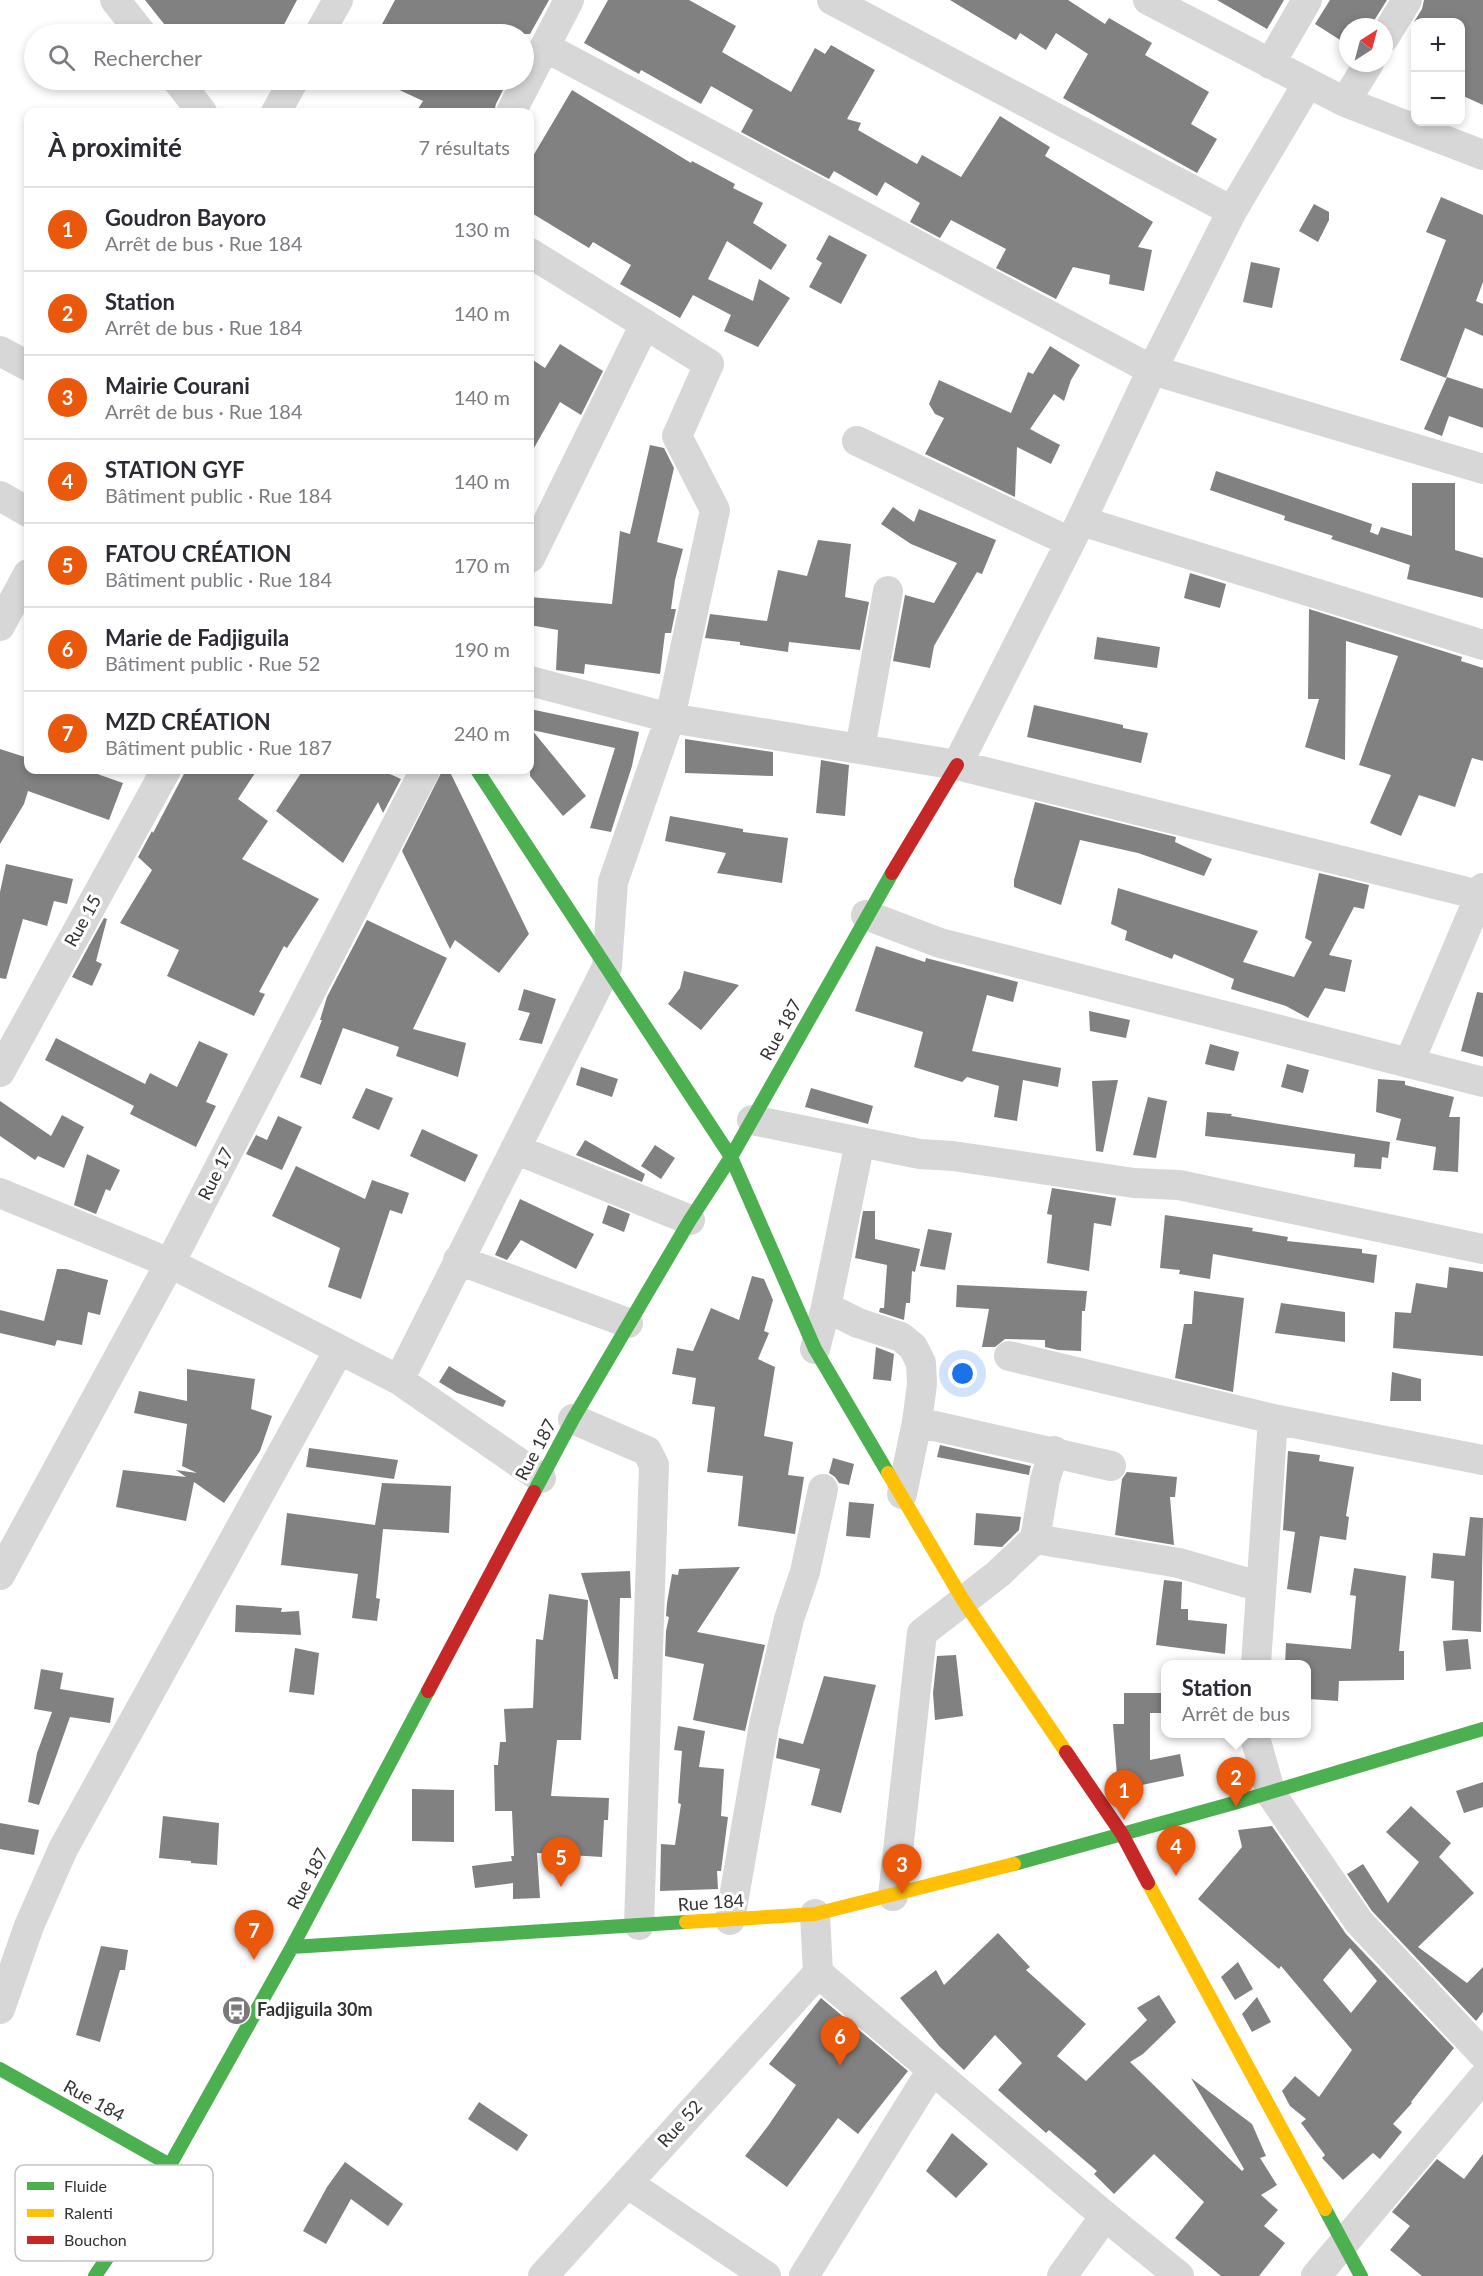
<!DOCTYPE html>
<html lang="fr">
<meta charset="utf-8">
<style>
:root{--surface:#fff;--page:#f2f2f3;--text:#2b2b33;--muted:#7c7c81;--line:#e1e1e2;--accent:#ea580c}
body{margin:0;font-family:Lato,sans-serif;background:var(--page);color:var(--text)}
.controls{position:absolute;right:18px;top:18px;display:grid;overflow:hidden;border-radius:12px;box-shadow:0 3px 9px #0003}
.controls button{width:54px;height:54px;display:grid;place-items:center;padding:0;border:0;border-bottom:2px solid var(--line);background:var(--surface);color:var(--text);font:30px sans-serif}
.compass{position:absolute;left:1339px;top:18px;width:54px;height:54px;border-radius:50%;background:var(--surface);box-shadow:0 3px 9px #0003;rotate:36deg}
.you{position:absolute;left:963px;top:1374px;width:21px;height:21px;margin:-15px;border:4px solid #fff;border-radius:50%;background:#1a73e8;box-shadow:0 0 0 9px #1a73e833}
.badge{display:grid;place-items:center;width:39px;height:39px;border-radius:50%;background:var(--accent);color:#fff;font-size:20px;font-weight:700}
.pin{position:absolute;translate:-50% -50px;filter:drop-shadow(0 2px 3px #0008)}
.pin::after{content:'';position:absolute;top:32px;width:21px;height:18px;background:inherit;clip-path:polygon(0 0,100% 0,50% 100%)}
.popup{position:absolute;left:1161px;top:1660px;width:150px;height:78px;box-sizing:border-box;display:grid;place-content:center;border-radius:12px;background:var(--surface);filter:drop-shadow(0 2px 4px #0005);font-size:20px;white-space:nowrap;color:var(--muted)}
.popup b{font-size:22px;color:var(--text)}
.popup::after{content:'';position:absolute;left:50%;top:100%;margin-left:-12px;border:12px solid transparent;border-top-color:var(--surface)}
.list{margin:0;padding:0;list-style:none}
h2{display:flex;justify-content:space-between;align-items:center;height:78px;margin:0;padding:0 24px;font-size:26px}
h2 small{font-size:20px;font-weight:400;color:var(--muted)}
.list li{display:grid;grid-template-columns:39px 1fr auto;gap:18px;align-items:center;box-sizing:border-box;height:84px;padding:0 24px;border-top:2px solid var(--line)}
.list b{display:block;font-size:22px;white-space:nowrap}
.list p{margin:0;font-size:20px;white-space:nowrap;color:var(--muted)}
.list em{font-size:20px;font-style:normal;color:var(--muted)}
.icon{flex:none;width:33px;height:33px;fill:none;stroke:currentColor;stroke-width:2;stroke-linecap:round;stroke-linejoin:round}
.map{position:relative;flex:none;width:1483px;height:2276px;overflow:hidden}
.search{position:absolute;background:var(--surface);box-shadow:0 3px 9px #0003;left:24px;top:24px;width:510px;height:66px;display:flex;align-items:center;gap:15px;box-sizing:border-box;padding:0 21px;border-radius:33px;color:var(--muted);font-size:22px}
.panel{position:absolute;background:var(--surface);box-shadow:0 3px 9px #0003;left:24px;top:108px;width:510px;height:666px;border-radius:12px}
.map>svg:first-child{display:block}
</style>
<div class="map">
<svg width="1483" height="2276" viewBox="0 0 1483 2276">
<rect width="100%" height="100%" fill="#fff"/>
<path fill="#818181" fill-rule="evenodd" d="M145,0H297L279,34H172Z
M395,0H549L530,34H396L381,26Z
M608,0H689L736,26L722,52L791,92L815,48L825,54L831,45L875,70L847,119L861,123L858,130L917,164L922,155L961,177L1000,116L1050,147L1045,156L1153,222L1138,247L1152,250L1144,291L1109,284L1110,275L1073,267L1056,299L996,268L1006,249L951,220L940,238L910,222L920,203L885,182L877,196L834,171L829,179L741,132L753,110L711,86L701,104L641,70L639,74L584,43Z
M950,0H1068L1105,24L1109,18L1152,43L1145,55L1209,92L1191,124L1217,139L1197,173L1063,98L1088,54L1056,33L1046,50L1020,33L1016,40Z
M1217,0H1284L1267,29Z
M1330,0H1387L1370,27H1348V45L1315,24Z
M1424,0H1483V105L1461,95V22H1414L1422,9Z
M378,80H508L496,104L494,112H416L423,101Z
M572,90L691,163L692,161L735,184L733,188L763,203L753,223L787,245L771,270L727,241L708,279L753,301L759,279L790,298L758,347L724,331L731,315L693,295L680,318L620,284L631,265L593,242L589,248L530,212V161Z
M1441,197L1483,215V282L1476,301L1483,304V336L1465,328L1446,378L1400,360L1446,240L1426,232Z
M1314,204L1329,212V220L1318,242L1299,231Z
M829,235L867,255L841,304L809,287L822,263L816,259Z
M1251,262L1280,268L1272,308L1243,302Z
M560,344L603,371L581,415L560,402L530,455V358L545,368Z
M1050,346L1080,365L1071,380L1064,401L1054,394L1030,429L1060,445L1051,464L1017,447L1015,497L925,454L944,418L935,414L929,404L939,380L1011,413L1028,372L1033,374Z
M1447,377L1483,389V428L1449,416L1442,436L1424,429Z
M650,445L664,448L674,468L657,542L683,549L675,580L671,609H676L671,633H665L660,674L585,664L584,674L556,670L558,630L530,625V597L612,604L620,531L630,534Z
M1216,471L1372,524L1370,532L1378,535L1381,527L1412,536V483H1455V550L1483,558V598L1407,579L1410,565L1331,539L1333,536L1284,520L1285,516L1210,490Z
M893,507L914,522L919,509L996,540L982,574L977,572L934,646L930,668L893,661L905,595L934,603L957,563L911,544L881,524Z
M818,540L851,544L845,597L869,602L860,650L789,642L788,652L740,645V642L705,638L710,614L767,621L778,570L807,576Z
M1190,573L1226,584L1220,608L1184,598Z
M1309,609L1462,657L1461,661L1483,668V761L1472,758L1455,807L1419,795L1401,836L1370,823L1391,775L1359,765L1398,656L1346,641L1345,760L1305,747L1319,699H1308Z
M1097,637L1160,647L1157,668L1094,659Z
M1034,705L1123,725V728L1148,733L1141,763L1027,737Z
M530,709L639,732L632,766L611,832L590,828L615,748L532,730L586,796L563,816L530,776Z
M685,739L773,752V776L685,773Z
M0,749L28,758V770H86L123,783L109,820L28,791L24,804L0,844Z
M821,760L849,765L845,816L816,813Z
M186,770H257L238,799L268,821L242,859L319,899L287,948L284,946L259,992L265,994L254,1016L167,976L179,950L120,923L152,870L138,857L152,831L153,833Z
M303,770H381L401,779L383,813L378,802L343,863L276,811Z
M446,770H449L529,934L499,973L455,940L450,949L402,851L442,771Z
M1035,802L1176,837L1175,842L1212,859L1204,876L1138,853L1080,840L1061,905L1014,887V880Z
M670,816L743,829V832L788,838L782,883L717,873L726,853L665,841Z
M6,864L73,879L67,904L54,901L47,926L23,919L6,979L0,978V892Z
M1319,873L1369,885L1364,909L1354,907L1329,955L1352,960L1345,992L1325,988L1308,1018L1286,1006L1231,989L1234,979L1174,954L1172,959L1125,940L1127,931L1111,924L1118,888L1258,931L1243,962L1294,977L1312,942L1305,938Z
M104,918L107,919L96,961L102,964L92,986L72,977Z
M367,920L447,958L413,1029L466,1043L458,1077L396,1056L399,1047L343,1028L321,1085L300,1077L322,1020H320L327,997Z
M876,946L925,962L926,958L1018,982L1013,1002L987,995L972,1051L1061,1068L1058,1087L1023,1080L1017,1121L994,1117L999,1086L967,1077L962,1082L914,1067L923,1032L855,1011Z
M684,971L739,985L701,1030L668,1004L680,988Z
M524,989L556,999L542,1044L519,1040L530,1013L518,1010Z
M1477,992L1483,993V1057L1461,1051Z
M1089,1011L1130,1020L1126,1038L1090,1031Z
M56,1038L145,1084L150,1073L177,1087L199,1041L228,1054L206,1102L216,1106L196,1147L130,1114L134,1106L45,1060Z
M1210,1044L1239,1052L1234,1071L1205,1064Z
M1287,1064L1309,1070L1303,1093L1281,1087Z
M581,1067L618,1079L612,1097L576,1085Z
M1378,1079L1405,1081V1085L1454,1097L1449,1117H1460L1458,1172L1433,1170L1436,1147L1396,1140L1401,1119L1376,1112Z
M1118,1080L1103,1152L1096,1151L1092,1081Z
M366,1088L393,1098L379,1130L352,1118Z
M811,1088L873,1106L868,1124L805,1107Z
M1148,1097L1167,1101L1156,1158L1133,1155Z
M0,1101L51,1136L62,1115L84,1127L64,1168L38,1156L35,1160L0,1136Z
M1207,1112L1232,1114L1231,1116L1390,1142L1388,1158L1382,1157L1381,1169L1354,1167L1355,1154L1205,1136Z
M278,1116L302,1127L282,1170L246,1154L256,1135L267,1140Z
M422,1129L478,1155L465,1182L410,1156Z
M585,1140L645,1174L642,1182L576,1155Z
M655,1145L675,1158L661,1179L641,1166Z
M87,1154L120,1170L110,1191L106,1189L96,1214L74,1205Z
M296,1166L365,1199L372,1180L409,1193L402,1214L390,1210L361,1299L328,1287L340,1248L272,1216Z
M1052,1188L1116,1198L1111,1226L1094,1223L1089,1271L1047,1263L1052,1215L1047,1214Z
M520,1199L594,1234L576,1269L521,1240L507,1260L495,1255Z
M608,1205L630,1214L624,1232L602,1223Z
M863,1211H875V1239L920,1249L915,1272L912,1271L910,1303H906L904,1320L879,1312L880,1308H884L887,1265L855,1258Z
M1165,1215L1253,1228L1252,1231L1288,1237L1287,1241L1362,1249V1253L1377,1255L1374,1283L1213,1254L1210,1279L1179,1274L1180,1270L1160,1268Z
M928,1229L952,1233L945,1270L920,1266Z
M1449,1267L1483,1272V1356L1393,1348L1395,1312L1411,1313L1416,1283L1447,1288Z
M57,1269H66L108,1280L100,1315L88,1312L82,1345L57,1340L55,1346L0,1333V1310L44,1321Z
M752,1276L764,1279L773,1300L764,1331L769,1333L758,1359L775,1367L764,1436L793,1442L788,1475L804,1477L795,1534L738,1526L743,1476L707,1472L715,1407L692,1404L696,1378L672,1374L677,1348L693,1351L711,1308L739,1320Z
M957,1285L1087,1291L1085,1311H1082L1081,1351L1058,1350L1045,1347V1340L1005,1339L995,1347H982L989,1309L956,1307Z
M1194,1291L1244,1298L1233,1392L1175,1378L1184,1324H1192Z
M1281,1303L1345,1312V1342L1275,1333Z
M876,1347L894,1354L891,1381L873,1379Z
M449,1366L506,1401L503,1407L457,1393L439,1382Z
M187,1369L255,1379L251,1409L272,1416L260,1451L224,1503L194,1482L186,1521L116,1507L123,1470L186,1477L176,1470L197,1473L182,1466L187,1424L134,1413L139,1391L187,1401Z
M1392,1372L1421,1379V1401H1390Z
M940,1445L1031,1466L1030,1469L1029,1475L937,1457Z
M309,1448L398,1460L394,1479L306,1467Z
M1288,1451L1320,1455L1319,1461L1354,1467L1346,1516L1349,1517L1346,1540L1320,1536L1311,1593L1287,1589L1295,1532L1283,1530Z
M833,1458L854,1464L849,1485L839,1483L835,1477L829,1473Z
M1127,1472L1177,1477L1175,1497H1170L1174,1545L1115,1535L1122,1479Z
M382,1483L451,1486L449,1533L383,1529L376,1598L380,1599L377,1621L352,1618L358,1574L281,1565L287,1513L375,1525Z
M849,1502L874,1504L870,1538L846,1536Z
M976,1513L1021,1517L1019,1530L1002,1547L974,1545Z
M1470,1517L1483,1518L1481,1632L1452,1630L1454,1581L1431,1578L1433,1553L1465,1556Z
M740,1567L697,1632L765,1645L745,1731L693,1720L704,1664L665,1656L666,1631L669,1617L666,1616L667,1603L672,1574L678,1575L679,1569Z
M1354,1568L1406,1576L1399,1651H1404V1680L1339,1681L1338,1701L1309,1699L1311,1669H1306V1665H1285L1286,1643L1351,1649L1356,1596L1350,1595Z
M630,1571L631,1598H620L618,1679H614L581,1573Z
M1164,1580L1182,1582L1181,1609H1188V1620L1227,1624L1225,1654L1156,1645Z
M549,1594L588,1600L581,1740H557L551,1796L609,1798L608,1820H604L602,1857L537,1853L540,1898L513,1899V1883L475,1888L472,1866L512,1861L511,1856H514L512,1811H495L494,1765H498L500,1742H506L504,1709L533,1708L536,1639L543,1640Z
M236,1605L282,1608L281,1612L299,1611L301,1635L235,1632Z
M1468,1639L1471,1669L1446,1671L1443,1641Z
M295,1648L319,1653L314,1695L289,1692Z
M956,1655L963,1716L935,1720L933,1693L937,1656Z
M41,1669L63,1673L60,1689L114,1698L110,1723L70,1717L39,1805L28,1802L37,1753L52,1712L34,1709Z
M824,1676L876,1685L841,1813L811,1805L820,1769L776,1758L779,1738L803,1744Z
M1124,1693H1166V1713H1150V1760L1180,1754L1184,1776L1142,1785V1787L1118,1789L1113,1724H1124Z
M678,1726L705,1731L699,1767L724,1769L721,1816L728,1817L721,1871H717L718,1889L660,1891L661,1844L675,1845L681,1804L678,1803L682,1751L674,1750Z
M1483,1782V1807L1464,1813L1456,1791Z
M412,1789L454,1790V1842L412,1841Z
M1411,1806L1451,1843L1439,1857L1474,1893L1418,1947L1467,1983L1483,1967V2012L1476,2021L1372,1911L1347,1874L1363,1864L1388,1903L1419,1862L1386,1832Z
M163,1816L219,1823L217,1865L191,1863V1861L159,1858Z
M0,1823L39,1830L34,1855L0,1849Z
M1272,1826L1346,1934L1454,2048L1411,2102L1412,2103L1393,2124L1402,2132L1380,2159L1373,2153L1343,2180L1322,2158L1325,2155L1301,2123L1306,2119L1290,2106L1282,2091L1295,2076L1319,2097L1352,2050L1281,1966L1279,1969L1198,1899L1242,1847L1238,1830ZM1350,1948L1377,1981L1351,2013L1323,1980Z
M998,1933L1030,1967L1026,1970L1086,2024L1057,2056L1086,2081L1147,2020L1137,2008L1159,1995L1176,2022L1143,2054L1130,2062L1242,2171L1244,2169L1191,2078L1252,2124L1266,2156L1260,2158L1277,2185L1261,2195L1278,2210L1264,2226L1285,2243L1259,2276H1221L1175,2238L1204,2202L1154,2154L1114,2194L1094,2174L1097,2171L1049,2130L1046,2133L998,2090L1022,2063L995,2035L964,2070L939,2046L900,1998L936,1970L944,1985Z
M101,1946L128,1950L125,1970H120L100,2042L76,2035Z
M1238,1962L1253,1989L1235,2000L1221,1977Z
M1257,1997L1271,2022L1252,2032L1242,2014Z
M821,1998L908,2071L858,2134L838,2118L787,2187L745,2156L768,2126L796,2085L769,2064Z
M479,2102L528,2135L517,2151L468,2119Z
M952,2133L988,2164L956,2198L926,2171Z
M1483,2154V2276H1422L1390,2250L1410,2226L1392,2212L1437,2159L1464,2179Z
M345,2162L403,2204L388,2226L351,2199L326,2244L303,2231L327,2187Z"/>
<g fill="none" stroke-linecap="round" stroke-linejoin="round">
<path stroke="#d7d7d7" stroke-width="30" d="M115,0L142,34
M832,0L1232,211
M1148,0L1345,102L1483,155
M319,34L338,0
M1384,38L1407,0
M545,47L1152,370L1483,469
M1270,64L1307,0
M177,80L202,112
M1345,102L1369,63
M276,112L294,80
M511,112L569,0
M0,351L28,366
M857,441L1070,542
M0,496L28,512
M1081,521L1483,645
M530,558L645,324
M0,626L28,574
M530,681L670,718L957,765L1483,896
M860,749L888,591
M957,765L1081,521L1152,370L1232,211L1308,83
M866,915L940,943L1483,1082
M1409,1063L1483,888
M0,1072L166,770
M752,1120L860,1142
M515,1149L690,1220
M0,1193L170,1263L399,1380L541,1478
M458,1260L628,1323
M826,1307L858,1323L901,1337L913,1347L921,1363L922,1384L917,1422L902,1494
M815,1349L826,1307L860,1142L920,1154L953,1156L1134,1183L1179,1185L1483,1249
M1009,1356L1273,1419L1483,1460
M399,1380L607,967L613,882L670,718L715,510L677,436L709,364L530,253
M573,1419L647,1451L654,1465L639,1925
M917,1422L1111,1466
M1035,1539L1179,1563L1261,1587
M0,1575L170,1263L425,770
M1256,1664L1273,1419
M1254,1734L1271,1794L1359,1922L1483,2054
M893,1896L922,1633L998,1574L1035,1539L1045,1480L1054,1451
M815,1914L818,1973L1105,2216L1179,2276
M730,1920L764,1725L789,1619L805,1572L823,1489
M0,2009L29,1926L63,1849L339,1350
M627,2183L766,2276
M543,2276L818,1973
M804,2276L932,2070
M1062,2276L1105,2216
M1316,2276L1483,2078"/>
<path stroke="#4caf50" stroke-width="14" d="M477,770L731,1157L815,1349L888,1473
M534,1492L573,1419L690,1220L731,1157L892,873
M1014,1864L1234,1803L1483,1729
M292,1947L686,1922
M0,2069L170,2165
M1325,2209L1361,2276
M95,2276L170,2165L292,1947L428,1691"/>
<path stroke="#ffc107" stroke-width="14" d="M888,1473L963,1600L1066,1752
M1148,1883L1325,2209
M686,1922L815,1914L1014,1864"/>
<path stroke="#c62828" stroke-width="14" d="M892,873L957,765
M428,1691L534,1492
M1066,1752L1122,1834L1148,1883"/>
</g>
<defs>
<symbol id="bus-disc" viewBox="-11 -11 22 22"><circle r="9.5" fill="#7a7a7a" stroke="#fff"/><path d="M-5-6H5V4H4V6H2V4H-2V6H-4V4H-5ZM-3.5-4V0h7V-4ZM-3.5 1.2v1.5H-2V1.2ZM2 1.2v1.5H3.5V1.2Z" fill="#fff"/></symbol>
</defs>
<g fill-rule="evenodd">
<use href="#bus-disc" x="220" y="1994" width="33" height="33"/>
</g>
<g text-anchor="middle" stroke-width="6" stroke-linejoin="round" paint-order="stroke">
<g font-size="18" fill="#333" stroke="#fff">
<text transform="translate(83 921) rotate(-61)" y="6">Rue 15</text>
<text transform="translate(781 1030) rotate(-61)" y="6">Rue 187</text>
<text transform="translate(216 1174) rotate(-63)" y="6">Rue 17</text>
<text transform="translate(536 1450) rotate(-62)" y="6">Rue 187</text>
<text transform="translate(308 1879) rotate(-62)" y="6">Rue 187</text>
<text transform="translate(711 1903) rotate(-4)" y="6">Rue 184</text>
<text transform="translate(94 2101) rotate(29)" y="6">Rue 184</text>
<text transform="translate(680 2124) rotate(-48)" y="6">Rue 52</text>
</g>
<g font-size="18" font-weight="bold" fill="#333" stroke="#fff" text-anchor="start">
<text x="257" y="2016">Fadjiguila 30m</text>
</g>
</g>
<rect x="15" y="2165" width="198" height="96" rx="9" fill="#fff" stroke="#c2c2c2" stroke-width="1.5"/>
<rect x="27" y="2182" width="27" height="8" fill="#4caf50"/>
<rect x="27" y="2209" width="27" height="8" fill="#ffc107"/>
<rect x="27" y="2236" width="27" height="8" fill="#c62828"/>
<g font-size="16" fill="#333">
<text x="64" y="2192">Fluide</text>
<text x="64" y="2219">Ralenti</text>
<text x="64" y="2246">Bouchon</text>
</g>
</svg>
<div class="controls">
<button>+</button>
<button>−</button>
</div>
<svg class="compass" viewBox="-18 -18 36 36"><path d="M0-13l5 13h-10z" fill="#e53935"/><path d="M0 13l5-13h-10z" fill="#7c7c81"/></svg>
<div class="you"></div>
<div class="pin badge" style="left:1124px;top:1820px">1</div>
<div class="pin badge" style="left:1236px;top:1807px">2</div>
<div class="popup"><b>Station</b>Arrêt de bus</div>
<div class="pin badge" style="left:902px;top:1894px">3</div>
<div class="pin badge" style="left:1176px;top:1876px">4</div>
<div class="pin badge" style="left:561px;top:1887px">5</div>
<div class="pin badge" style="left:840px;top:2066px">6</div>
<div class="pin badge" style="left:254px;top:1960px">7</div>
<div class="search"><svg class="icon" aria-label="search" viewBox="0 0 24 24"><circle cx="10" cy="10" r="6"/><path d="M15 15l6 6"/></svg>Rechercher</div>
<section class="panel">
<h2>À proximité<small>7 résultats</small></h2>
<ul class="list">
<li><span class="badge">1</span><div><b>Goudron Bayoro</b><p>Arrêt de bus · Rue 184</p></div><em>130 m</em></li>
<li><span class="badge">2</span><div><b>Station</b><p>Arrêt de bus · Rue 184</p></div><em>140 m</em></li>
<li><span class="badge">3</span><div><b>Mairie Courani</b><p>Arrêt de bus · Rue 184</p></div><em>140 m</em></li>
<li><span class="badge">4</span><div><b>STATION GYF</b><p>Bâtiment public · Rue 184</p></div><em>140 m</em></li>
<li><span class="badge">5</span><div><b>FATOU CRÉATION</b><p>Bâtiment public · Rue 184</p></div><em>170 m</em></li>
<li><span class="badge">6</span><div><b>Marie de Fadjiguila</b><p>Bâtiment public · Rue 52</p></div><em>190 m</em></li>
<li><span class="badge">7</span><div><b>MZD CRÉATION</b><p>Bâtiment public · Rue 187</p></div><em>240 m</em></li>
</ul>
</section>
</div>
